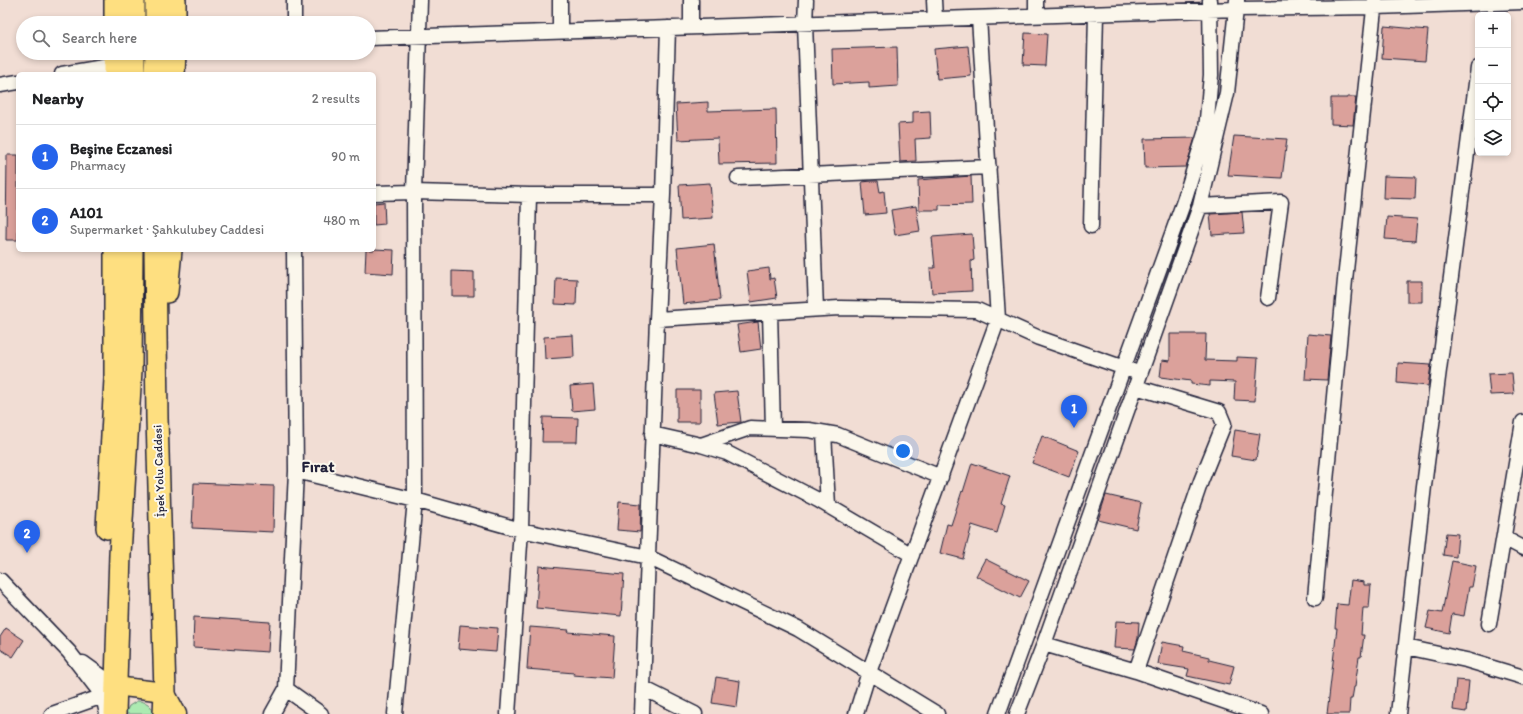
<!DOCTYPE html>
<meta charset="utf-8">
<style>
:root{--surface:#fff;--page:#f2f2f2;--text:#202124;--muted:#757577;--line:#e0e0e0;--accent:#2563eb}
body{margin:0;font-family:Itim,sans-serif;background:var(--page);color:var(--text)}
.controls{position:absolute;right:12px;top:12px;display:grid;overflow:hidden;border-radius:6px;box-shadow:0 2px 6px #0003}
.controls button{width:36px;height:36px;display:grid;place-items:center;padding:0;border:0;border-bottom:1px solid var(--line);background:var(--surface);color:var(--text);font:20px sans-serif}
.you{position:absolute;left:903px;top:451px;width:14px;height:14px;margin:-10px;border:3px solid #fff;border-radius:50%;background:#1a73e8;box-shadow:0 0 0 6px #1a73e833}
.badge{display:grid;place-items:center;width:26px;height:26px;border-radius:50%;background:var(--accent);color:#fff;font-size:13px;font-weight:700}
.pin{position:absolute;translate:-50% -33px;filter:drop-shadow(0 1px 2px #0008)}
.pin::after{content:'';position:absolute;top:21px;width:14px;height:12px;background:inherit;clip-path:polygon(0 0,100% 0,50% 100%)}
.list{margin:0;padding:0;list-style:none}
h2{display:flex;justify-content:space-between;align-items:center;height:52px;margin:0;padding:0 16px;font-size:17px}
h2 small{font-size:13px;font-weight:400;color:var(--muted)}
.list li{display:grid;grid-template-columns:26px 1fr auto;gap:12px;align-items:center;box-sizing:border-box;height:64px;padding:0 16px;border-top:1px solid var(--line)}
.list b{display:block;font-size:15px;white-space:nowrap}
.list p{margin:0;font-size:13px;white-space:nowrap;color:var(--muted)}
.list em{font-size:13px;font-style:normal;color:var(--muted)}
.icon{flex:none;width:22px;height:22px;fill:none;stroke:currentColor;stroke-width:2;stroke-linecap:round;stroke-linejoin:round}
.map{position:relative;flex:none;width:1523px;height:714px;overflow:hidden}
.search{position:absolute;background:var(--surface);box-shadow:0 2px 6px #0003;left:16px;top:16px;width:360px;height:44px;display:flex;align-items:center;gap:10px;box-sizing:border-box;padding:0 14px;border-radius:22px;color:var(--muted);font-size:15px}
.panel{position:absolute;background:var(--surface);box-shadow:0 2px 6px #0003;left:16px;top:72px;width:360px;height:180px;border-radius:6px}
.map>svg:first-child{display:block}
</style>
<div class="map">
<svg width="1523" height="714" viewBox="0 0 1523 714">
<rect width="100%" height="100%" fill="#f1ddd4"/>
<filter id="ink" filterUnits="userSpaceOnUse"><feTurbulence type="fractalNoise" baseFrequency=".025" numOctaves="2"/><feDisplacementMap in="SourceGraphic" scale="8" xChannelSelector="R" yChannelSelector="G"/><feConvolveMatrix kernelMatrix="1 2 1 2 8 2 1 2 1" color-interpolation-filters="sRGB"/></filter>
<g filter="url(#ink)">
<path fill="#aceab1" stroke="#678676" d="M137,701C146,701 152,705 154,714H125L129,706Z"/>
<path fill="#dba19b" stroke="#22223b" d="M1384,26L1428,30L1425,61L1382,58Z
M1025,33L1047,34L1045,66L1023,65Z
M968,46L971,76L937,79L934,49Z
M897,47L898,86L869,88V82L833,84L832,49Z
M1347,97H1356L1353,125L1331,124V98H1347Z
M708,102V111L776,109L777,163L719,164L718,138L678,140L676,104Z
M930,111L931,138L915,139L916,161L900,162L898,124L913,123V112Z
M1234,136L1287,139L1282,178L1228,175Z
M1195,138L1186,167L1145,168L1144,139Z
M7,155H18V240H6Z
M971,176L972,204L939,205V210H919L918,180Z
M1384,176L1416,177L1415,199L1383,198Z
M872,181H878L880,192L884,191L886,213L865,215L862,182Z
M710,183L713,218L681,220L679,185Z
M384,202L385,224L374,225V203Z
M916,206L920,231L895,235L891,210Z
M1242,212L1244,233L1212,235L1210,214Z
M1387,217L1417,219L1415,241L1385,239Z
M972,234L974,260L971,261L972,291L932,293L930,268H935L932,237Z
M714,244L720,300L683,304L677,248Z
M374,249L394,250L393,274L365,272L366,250H374Z
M769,268L770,279L774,278L777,298L751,302L747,271Z
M452,271L474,272V296H452Z
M556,278L577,279L576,305L555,304Z
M1407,281H1422V302H1407Z
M758,322L761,349L741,352L737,325Z
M1170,334H1206L1205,360L1237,361V357L1258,358L1255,401L1234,400L1235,382L1210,381V386L1191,384V381L1160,377L1162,360L1170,361Z
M1308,334L1331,336L1327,380L1305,379Z
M573,335L574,357L545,359L544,337Z
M1398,363L1431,365L1428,386L1397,383Z
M1512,373L1514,394L1490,395L1488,374Z
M593,384L595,409L572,411L570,386Z
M677,390H700V422H677Z
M737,391L741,422L718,424L714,393Z
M543,417L578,418L577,442H542Z
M1235,430L1260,434L1256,460L1231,456Z
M1042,436L1079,451L1069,477L1032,463Z
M972,463L1010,476L1001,504L1005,505L997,533L972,525L963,559L940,553L947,524L951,525L962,491L963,492Z
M194,483L274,486L273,532L192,528Z
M1106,495L1141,503L1136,529L1098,520Z
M619,502L641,504L640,532L617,530Z
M1446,533L1458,534L1456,557L1443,555Z
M985,559L1029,581L1020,598L976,576Z
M1452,561L1476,566L1472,587H1469L1464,616L1452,614L1449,633L1426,628L1430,611L1442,613Z
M539,566L624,574L621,616L536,608Z
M1351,580L1364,582V585H1371L1369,608H1363L1361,635H1364L1361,657H1359L1355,687H1354L1352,699H1350L1349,714H1327L1337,628H1335L1337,604L1348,605Z
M194,617L270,622L268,652L193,647Z
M1116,621L1139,622L1138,638L1135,649L1114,648Z
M460,625L498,628L496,652L458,649Z
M530,627L569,630L568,632L615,636L612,678L573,675L574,673L527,669Z
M6,628L24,640L13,657L0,649V637Z
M1162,642L1184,646L1183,651L1209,657V660L1234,666L1229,685L1187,676L1189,669L1158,664Z
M716,677L740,681L737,707L712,703Z
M1456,680L1469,681L1466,712L1453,710Z"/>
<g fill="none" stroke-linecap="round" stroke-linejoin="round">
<defs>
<path id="minor" d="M294,0V23
M560,0V31
M691,0V27
M806,0L805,24L816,309
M934,0L935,19
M1036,0V16
M369,38L1237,9L1375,7L1523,2
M62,74L115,65
M0,85L18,82
M738,178L989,167
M374,193L414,192L529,195H663
M1200,206L1281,202L1268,298
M1091,226L1096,14
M770,312L773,429
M657,319L839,308L977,310L1039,338L1133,371
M1136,387L1219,412L1224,424L1201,481L1136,671
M824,433L828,506
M652,434L701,445L727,453L818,500L912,555
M701,445L750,428L809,430L838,435L941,477
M296,471L415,500L521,530L648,557L798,629L937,714
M1504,538L1523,548
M0,580L69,652L103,696L107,714
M1315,598L1345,280L1375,0
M1489,624L1523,422
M1044,644L1136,671L1261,714
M1406,647L1466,660L1523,677
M83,663L115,686
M643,688L695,714
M286,689L321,714
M52,714L103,696
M272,714L286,689L296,471L294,250
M395,714L415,500L414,192L420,0
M508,714L521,530L529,195
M642,714L657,319L663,195L668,28
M856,714L869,672L998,319L979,18
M998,714L1184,201L1206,130L1211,75L1210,0
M1017,714L1044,644L1200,206L1227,93L1237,0
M1398,714L1424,486L1478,68"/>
<path id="major" d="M115,686L165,692L177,714"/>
<path id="highway" d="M115,0V23
M134,23V0
M156,23V0
M175,23V0
M115,53V74
M134,74V53
M155,74L156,53
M174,74L175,53
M155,250L157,418L165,692L164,714
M167,292L171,250
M107,528L115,379V250
M115,714L120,554L131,370L132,250"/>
</defs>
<use href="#minor" stroke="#22223b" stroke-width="17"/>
<use href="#major" stroke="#22223b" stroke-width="21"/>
<use href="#highway" stroke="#22223b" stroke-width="24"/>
<use href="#minor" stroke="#fbf7ec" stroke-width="14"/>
<use href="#major" stroke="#fedf80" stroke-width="18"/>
<use href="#highway" stroke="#fedf80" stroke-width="21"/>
</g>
</g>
<g text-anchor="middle" stroke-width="4" stroke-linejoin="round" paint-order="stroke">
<g font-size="12" fill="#22223b" stroke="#fbf7ec">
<text transform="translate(159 471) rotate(-92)" y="4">İpek Yolu Caddesi</text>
</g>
<g font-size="16" font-weight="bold" fill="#22223b" stroke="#fbf7ec">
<text x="318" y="472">Fırat</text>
</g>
</g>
</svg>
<div class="controls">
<button>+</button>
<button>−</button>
<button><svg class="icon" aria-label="locate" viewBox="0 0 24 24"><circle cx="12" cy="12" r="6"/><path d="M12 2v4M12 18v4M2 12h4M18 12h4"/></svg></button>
<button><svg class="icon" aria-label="layers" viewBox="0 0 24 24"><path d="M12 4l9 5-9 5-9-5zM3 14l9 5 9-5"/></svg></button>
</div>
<div class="you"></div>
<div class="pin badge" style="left:1074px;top:428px">1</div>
<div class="pin badge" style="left:27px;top:553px">2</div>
<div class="search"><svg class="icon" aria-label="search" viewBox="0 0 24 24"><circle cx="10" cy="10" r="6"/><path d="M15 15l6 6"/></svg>Search here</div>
<section class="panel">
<h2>Nearby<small>2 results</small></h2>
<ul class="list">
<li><span class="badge">1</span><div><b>Beşine Eczanesi</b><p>Pharmacy</p></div><em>90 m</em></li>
<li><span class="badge">2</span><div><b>A101</b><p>Supermarket · Şahkulubey Caddesi</p></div><em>480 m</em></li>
</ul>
</section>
</div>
